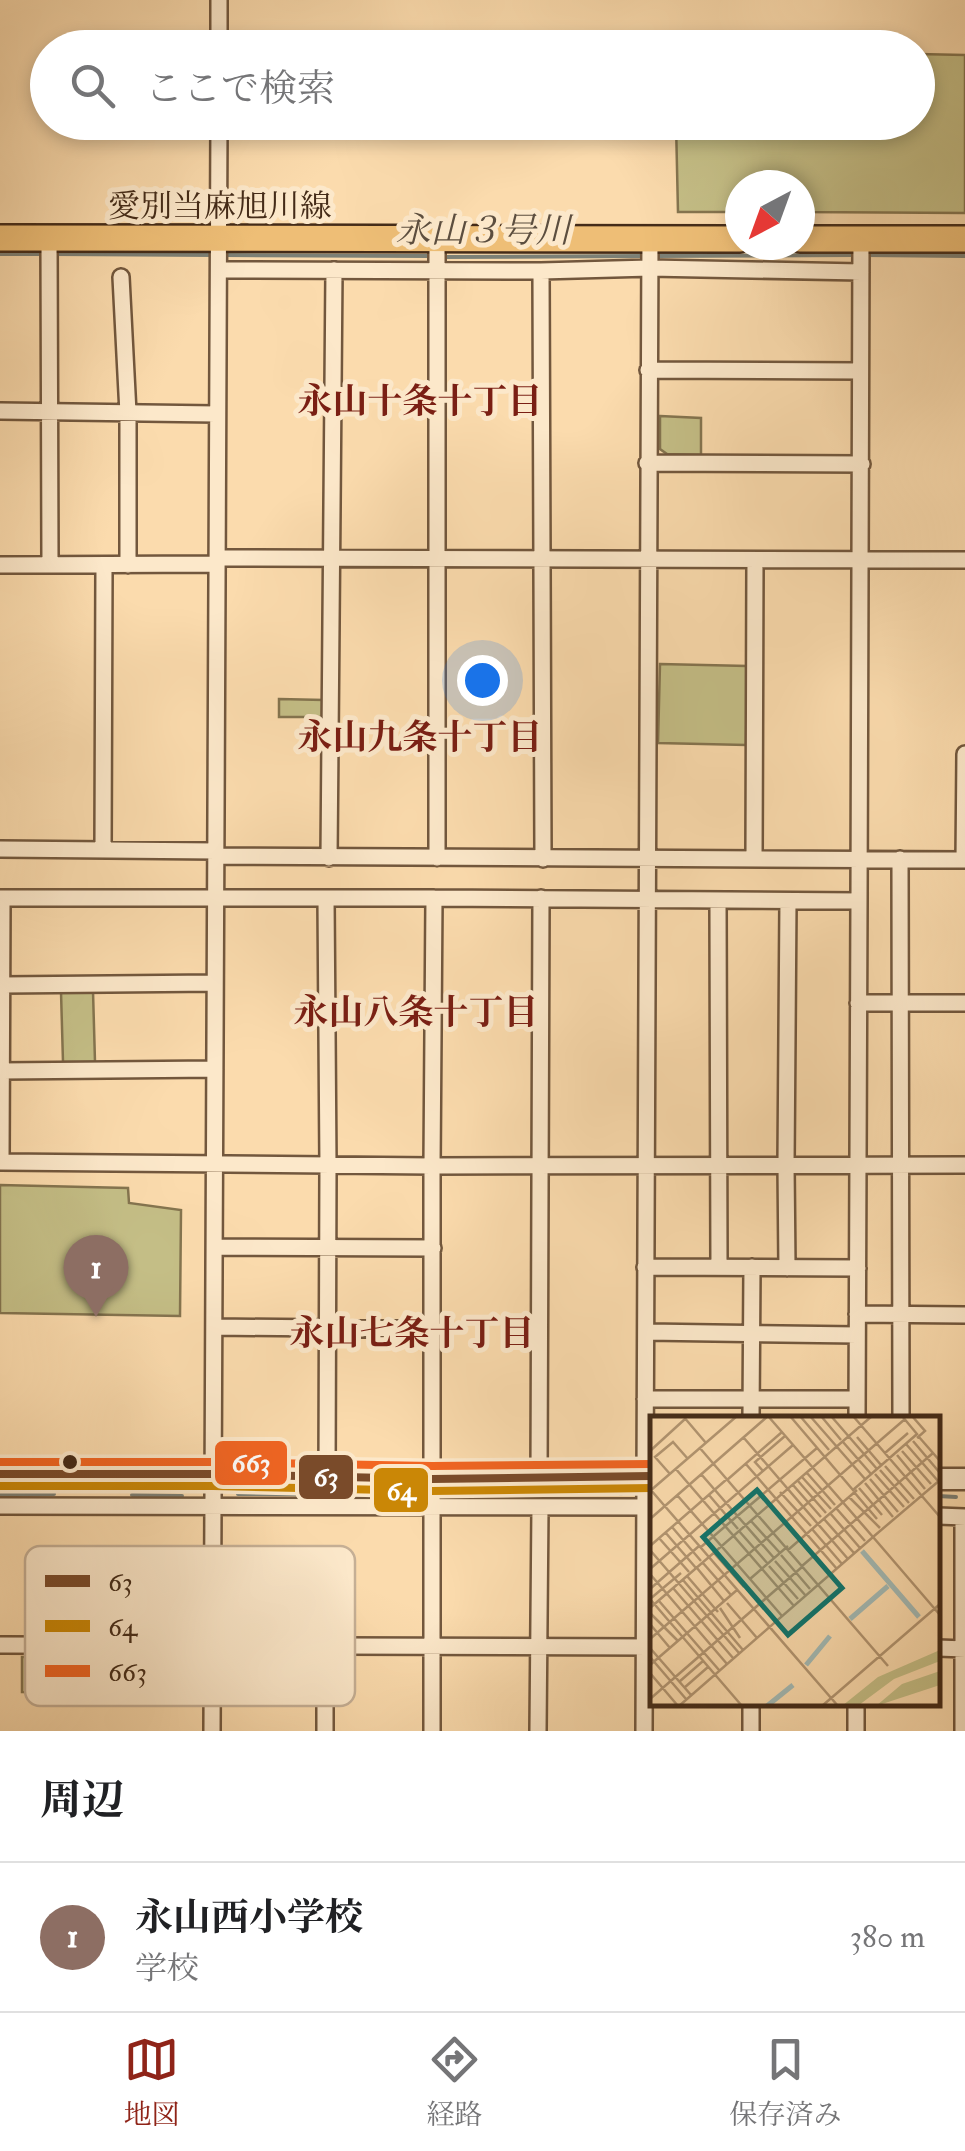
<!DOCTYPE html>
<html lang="ja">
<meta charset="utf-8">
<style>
:root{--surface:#fff;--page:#f2f2f2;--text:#202124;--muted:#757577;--line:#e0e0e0;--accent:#8f2418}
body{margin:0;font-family:"IM FELL Double Pica","Noto Serif JP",serif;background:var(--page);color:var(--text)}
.compass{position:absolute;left:725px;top:170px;width:90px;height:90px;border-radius:50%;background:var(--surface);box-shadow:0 5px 15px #0003;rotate:221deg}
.you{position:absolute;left:482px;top:680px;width:35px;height:35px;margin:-25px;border:8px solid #fff;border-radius:50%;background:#1a73e8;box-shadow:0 0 0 15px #1a73e833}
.badge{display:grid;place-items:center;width:65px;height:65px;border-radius:50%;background:var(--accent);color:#fff;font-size:32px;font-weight:700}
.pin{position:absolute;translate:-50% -82px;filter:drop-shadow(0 2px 5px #0008)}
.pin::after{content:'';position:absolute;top:52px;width:35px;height:30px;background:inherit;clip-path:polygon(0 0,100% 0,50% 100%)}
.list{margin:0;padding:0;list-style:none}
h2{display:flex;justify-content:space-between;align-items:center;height:130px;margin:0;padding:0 40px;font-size:42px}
h2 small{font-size:32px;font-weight:400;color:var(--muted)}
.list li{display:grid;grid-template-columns:65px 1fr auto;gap:30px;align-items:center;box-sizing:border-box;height:150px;padding:0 40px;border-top:2px solid var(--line)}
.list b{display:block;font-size:38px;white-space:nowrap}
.list p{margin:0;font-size:32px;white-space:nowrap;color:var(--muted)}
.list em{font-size:32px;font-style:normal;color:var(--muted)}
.icon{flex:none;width:55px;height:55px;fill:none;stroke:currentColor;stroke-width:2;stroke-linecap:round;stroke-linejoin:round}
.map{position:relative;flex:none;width:965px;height:1731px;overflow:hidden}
.search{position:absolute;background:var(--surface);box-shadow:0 5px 15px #0003;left:30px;right:30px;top:30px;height:110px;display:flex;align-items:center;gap:25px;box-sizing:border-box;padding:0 35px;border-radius:55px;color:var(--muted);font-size:38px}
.sheet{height:280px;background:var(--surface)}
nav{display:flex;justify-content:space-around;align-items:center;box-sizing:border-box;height:140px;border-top:2px solid var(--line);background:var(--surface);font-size:28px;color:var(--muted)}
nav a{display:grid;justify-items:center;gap:5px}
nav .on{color:var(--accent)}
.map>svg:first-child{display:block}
</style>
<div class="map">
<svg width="965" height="1731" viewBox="0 0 965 1731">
<rect width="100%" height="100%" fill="#fbdbad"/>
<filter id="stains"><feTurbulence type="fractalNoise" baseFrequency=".002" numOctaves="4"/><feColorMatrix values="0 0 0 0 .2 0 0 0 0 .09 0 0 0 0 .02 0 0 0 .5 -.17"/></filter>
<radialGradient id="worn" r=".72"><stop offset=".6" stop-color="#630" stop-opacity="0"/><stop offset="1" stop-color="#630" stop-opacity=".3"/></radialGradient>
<path fill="#c4be86" stroke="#84744f" stroke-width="2.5" d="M918,54L965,55V213L800,212V185H740V212H678L676,123L918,122Z
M660,416L701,418V455L667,454L660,449Z
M660,664L747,666L746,745L658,743Z
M279,699L324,700L323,717H279Z
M93,991L95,1062H63L61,992Z
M0,1185L128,1188L129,1203L181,1210L180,1316L0,1313Z
M22,1657H84L83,1693L22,1692Z"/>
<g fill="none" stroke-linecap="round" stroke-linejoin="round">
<path stroke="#7c8076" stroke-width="4" d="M0,254H45
M55,254L215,255
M225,255L430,256
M865,255L965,256
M655,256L855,255
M440,257L645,256
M238,1494L411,1495
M453,1494H621
M0,1495L54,1494
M132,1495L182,1496
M938,1496L956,1497"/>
<defs>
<path id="minor" d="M219,48V0
M49,238L50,565
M437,238V858
M219,270L541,271L650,268L861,272
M541,271L543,859
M121,277L128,413V565
M648,370L860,371
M0,411L216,414
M647,463L862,464
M217,558L965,560
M0,565L217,564
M0,849L216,851
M103,850L104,566
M216,856L965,860
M329,858L334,270
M754,859L755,560
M900,859L901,1418
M964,860L965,754
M0,898H434L859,901L861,239
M326,899L328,1165L327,1476
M718,901L719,1267
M3,985L215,983
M858,1003H965
M2,1071L215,1069
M0,1162L432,1166L965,1165
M1,1162L2,898
M215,1247L433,1248
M645,1267L858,1268
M787,1268L786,1165L788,901
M857,1314L965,1315
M214,1327L433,1329
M647,1332L857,1335
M645,1399H857
M751,1418L752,1267
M857,1418L859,901
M539,1479L541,898
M0,1506L652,1507
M938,1516L965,1517
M963,1517V1731
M0,1645L652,1647
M325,1646V1731
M938,1648L965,1649
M212,1731L219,122
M432,1731V1166L434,898
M538,1731L540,1507
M644,1731L650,238
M751,1731V1704
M856,1731V1704"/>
<path id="tertiary" d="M0,1474H213L432,1479L652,1476
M938,1479H965"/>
<path id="primary" d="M0,238L740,239
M800,239H965"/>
</defs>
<use href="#minor" stroke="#72573d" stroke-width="20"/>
<use href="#tertiary" stroke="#72573d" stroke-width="25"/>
<use href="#primary" stroke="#442b18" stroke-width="30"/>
<use href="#minor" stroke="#fce8ca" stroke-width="15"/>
<use href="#tertiary" stroke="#fce8ca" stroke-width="20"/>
<use href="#primary" stroke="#eebe76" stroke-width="25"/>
<defs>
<path id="bus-1" d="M0,1474H213L432,1479L652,1476"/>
<path id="bus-2" d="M0,1486H213L432,1491L652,1488"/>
<path id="bus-3" d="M0,1462H213L432,1466L652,1464"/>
</defs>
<use href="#bus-1" stroke="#fce8ca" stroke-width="15"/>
<use href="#bus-2" stroke="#fce8ca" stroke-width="15"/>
<use href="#bus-3" stroke="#fce8ca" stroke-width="15"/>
<use href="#bus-1" stroke="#7a4b2a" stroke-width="8"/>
<use href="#bus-2" stroke="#ca8706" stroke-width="8"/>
<use href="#bus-3" stroke="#f26522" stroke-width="8"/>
</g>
<circle fill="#442b18" stroke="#fce8ca" stroke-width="4" cx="70" cy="1462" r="9"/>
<g text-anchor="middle" stroke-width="10" stroke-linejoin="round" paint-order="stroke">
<g font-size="32" fill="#442b18" stroke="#fce8ca">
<text x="220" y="217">愛別当麻旭川線</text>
</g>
<g font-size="35" font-style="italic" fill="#5c4e3f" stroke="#fce8ca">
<text x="483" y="242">永山３号川</text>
</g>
<g font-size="35" font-weight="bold" fill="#7a1f14" stroke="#fce8ca">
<text x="420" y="413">永山十条十丁目</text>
<text x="420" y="749">永山九条十丁目</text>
<text x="416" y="1024">永山八条十丁目</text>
<text x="412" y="1345">永山七条十丁目</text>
</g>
</g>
<g transform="translate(650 1416)">
<rect width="290" height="290" fill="#fbdbad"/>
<path d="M290,234V245L244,263L209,289L192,290L228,261ZM290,255V269L226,290L252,268Z" fill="#c4be86"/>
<path fill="none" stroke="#a2b9b4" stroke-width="5" d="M212,135L269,201M200,203L238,170M156,249L180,220M117,290L143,269"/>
<path fill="none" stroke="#b29571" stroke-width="2.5" d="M33,0L56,27M118,0L223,121L290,64M140,0L203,74L267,18L252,0M150,0L179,34M160,0L215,63M171,0L191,24M181,0L227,53M203,0L290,101M262,0L275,15L267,22M207,21L231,49M269,21L290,45M94,22L198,143M263,25L290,57M193,26L221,58M256,28L288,65M49,31L238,250M0,35L35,3M252,35L281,68M235,37L258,17M247,39L275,73M95,47L187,153M235,50L264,83M25,52L144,190M230,54L259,87M113,55L105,46L135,20M157,57L185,89M20,58L5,41L23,26L38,43M51,58L124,142M225,58L254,91M152,61L181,93M220,63L248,96M77,64L132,16M148,65L176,97M215,67L243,101M143,69L171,101M209,72L232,99M0,73L188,290M0,75L87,0M130,76L161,110M204,76L227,103M27,79L100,163M59,79L88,113M199,81L230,112M186,92L215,125M180,97L210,132M0,103L118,0M174,103L204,137M101,105L130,137M22,111L51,145M162,113L192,148M89,115L118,148M15,116L46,152M9,122L39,156M0,130L77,63M51,131L167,32M0,134L89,237M138,134L207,74M64,137L94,171M131,139L160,173M125,145L156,180M53,147L81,179M119,150L148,183M152,150L283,37M47,152L74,185M0,153L143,29M0,158L77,248M37,160L68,196M33,164L93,234M96,170L126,206M23,172L83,242M0,173L49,130M0,183L92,290M0,183L31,157M9,185L69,254M77,187L107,222M0,192L222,0M70,192L90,222M0,197L28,225M132,200L100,163L138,130M0,208L20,232M0,223L255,3M0,232L41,279M0,241L36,283M0,249L87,174M0,257L28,290M29,266L53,245M34,272L58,251M0,283L152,151M29,290L223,121L290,199M172,290L290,188"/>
<path fill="#0f766e" fill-opacity="0.15" stroke="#0f766e" stroke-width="5" d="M107,74L192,172L138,219L53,121Z"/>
<rect width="290" height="290" fill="none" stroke="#442b18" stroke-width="5"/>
</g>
<rect x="25" y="1546" width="330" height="160" rx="15" fill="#fce8ca" stroke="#c5af95" stroke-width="2.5"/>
<rect x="45" y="1575" width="45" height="12" fill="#7a4b2a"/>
<rect x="45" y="1620" width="45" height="12" fill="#ca8706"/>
<rect x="45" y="1665" width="45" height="12" fill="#f26522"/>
<g font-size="28" fill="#442b18">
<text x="108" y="1591">63</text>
<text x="108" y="1636">64</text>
<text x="108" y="1681">663</text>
</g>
<g stroke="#fce8ca" stroke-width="4">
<rect x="213" y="1439" width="76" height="48" rx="10" fill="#f26522"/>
<rect x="297" y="1453" width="58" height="48" rx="10" fill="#7a4b2a"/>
<rect x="372" y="1466" width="58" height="48" rx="10" fill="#ca8706"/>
</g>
<g font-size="28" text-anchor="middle" font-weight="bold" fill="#fff">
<text x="251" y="1472">663</text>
<text x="326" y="1486">63</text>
<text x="401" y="1500">64</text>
</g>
<rect width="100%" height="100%" filter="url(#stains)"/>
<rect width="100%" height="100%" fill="url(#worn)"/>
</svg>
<svg class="compass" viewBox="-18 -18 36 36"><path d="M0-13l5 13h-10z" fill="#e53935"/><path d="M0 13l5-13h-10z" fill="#757577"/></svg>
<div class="you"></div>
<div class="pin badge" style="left:96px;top:1317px;background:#8d6e63">1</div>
<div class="search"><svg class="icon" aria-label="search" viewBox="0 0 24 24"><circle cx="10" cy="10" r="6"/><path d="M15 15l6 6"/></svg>ここで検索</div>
</div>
<section class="sheet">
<h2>周辺<small></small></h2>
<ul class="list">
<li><span class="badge" style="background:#8d6e63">1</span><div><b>永山西小学校</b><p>学校</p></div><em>380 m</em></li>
</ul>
</section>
<nav>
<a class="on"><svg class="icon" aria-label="map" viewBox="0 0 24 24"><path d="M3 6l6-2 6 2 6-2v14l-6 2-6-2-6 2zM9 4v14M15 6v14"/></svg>地図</a>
<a><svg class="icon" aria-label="directions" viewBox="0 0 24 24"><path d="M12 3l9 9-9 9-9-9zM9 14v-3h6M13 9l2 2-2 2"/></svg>経路</a>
<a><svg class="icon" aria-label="saved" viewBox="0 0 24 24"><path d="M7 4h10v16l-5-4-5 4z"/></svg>保存済み</a>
</nav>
